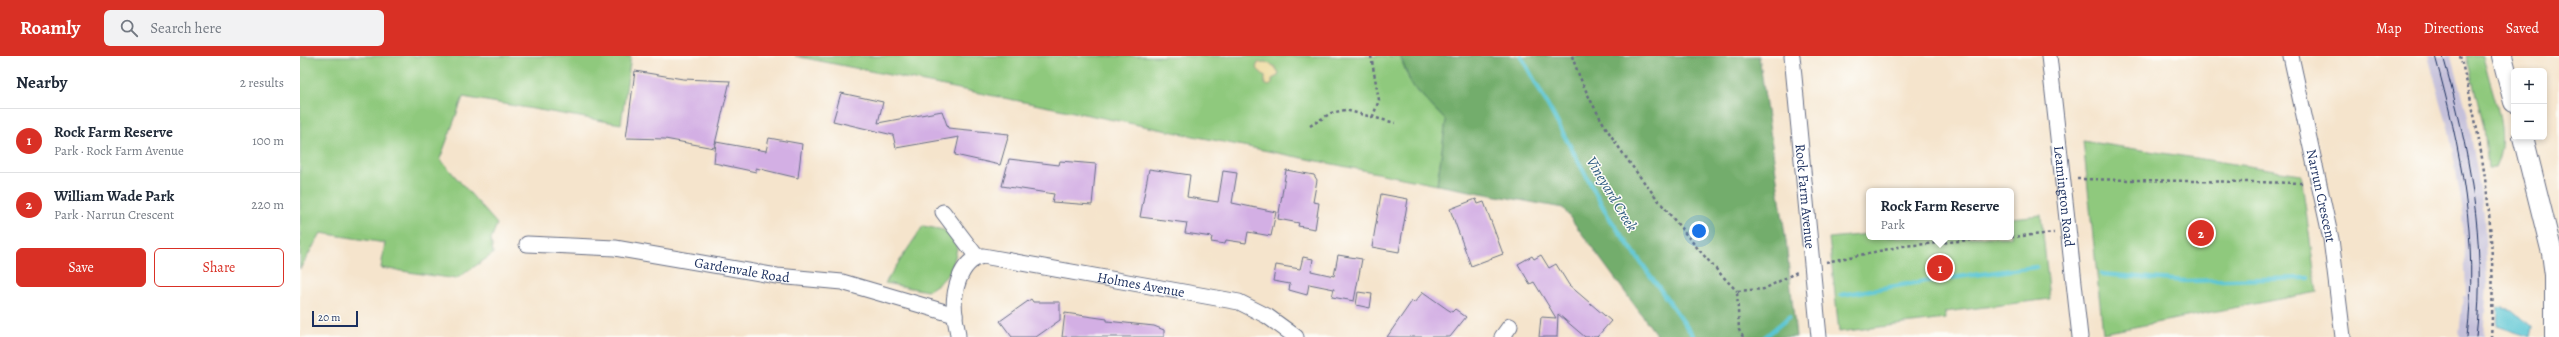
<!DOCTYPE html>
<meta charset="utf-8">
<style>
:root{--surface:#fff;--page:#f2f2f3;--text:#1f2937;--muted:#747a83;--line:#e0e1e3;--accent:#d93025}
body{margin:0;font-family:Alegreya,serif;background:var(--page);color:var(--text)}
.controls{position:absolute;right:12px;top:12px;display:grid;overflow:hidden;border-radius:6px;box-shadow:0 2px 6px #0003}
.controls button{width:36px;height:36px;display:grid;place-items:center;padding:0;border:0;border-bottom:1px solid var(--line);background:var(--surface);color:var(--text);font:20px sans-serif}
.scale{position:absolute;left:12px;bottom:10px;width:46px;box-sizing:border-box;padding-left:4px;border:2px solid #1b2f5e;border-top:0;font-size:11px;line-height:14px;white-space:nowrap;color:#1b2f5e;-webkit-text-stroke:3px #fdfcf7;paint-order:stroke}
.you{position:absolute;left:1399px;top:175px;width:14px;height:14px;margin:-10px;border:3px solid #fff;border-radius:50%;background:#1a73e8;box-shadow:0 0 0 6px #1a73e833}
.badge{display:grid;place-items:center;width:26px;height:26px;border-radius:50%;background:var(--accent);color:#fff;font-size:13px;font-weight:700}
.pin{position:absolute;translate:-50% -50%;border:2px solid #fff;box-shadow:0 1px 4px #0006}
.popup{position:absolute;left:1566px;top:132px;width:148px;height:52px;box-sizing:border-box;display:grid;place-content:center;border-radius:6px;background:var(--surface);filter:drop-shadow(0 1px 3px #0005);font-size:13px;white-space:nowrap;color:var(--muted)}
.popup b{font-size:15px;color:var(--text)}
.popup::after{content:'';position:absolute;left:50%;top:100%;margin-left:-8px;border:8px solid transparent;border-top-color:var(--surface)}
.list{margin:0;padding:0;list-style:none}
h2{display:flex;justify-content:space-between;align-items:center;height:52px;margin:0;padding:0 16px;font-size:17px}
h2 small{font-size:13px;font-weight:400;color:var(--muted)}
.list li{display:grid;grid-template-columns:26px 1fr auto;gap:12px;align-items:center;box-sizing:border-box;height:64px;padding:0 16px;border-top:1px solid var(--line)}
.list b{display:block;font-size:15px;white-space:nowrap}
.list p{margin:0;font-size:13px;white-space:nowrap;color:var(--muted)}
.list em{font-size:13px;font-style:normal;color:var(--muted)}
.actions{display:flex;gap:8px;padding:12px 16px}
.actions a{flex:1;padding:9px 0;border:1px solid var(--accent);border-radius:6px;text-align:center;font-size:14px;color:var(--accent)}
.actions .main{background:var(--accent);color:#fff}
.icon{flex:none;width:22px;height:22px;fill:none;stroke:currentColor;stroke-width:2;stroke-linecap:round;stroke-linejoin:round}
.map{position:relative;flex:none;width:2259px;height:281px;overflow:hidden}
header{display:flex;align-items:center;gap:24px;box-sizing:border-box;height:56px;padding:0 20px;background:var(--accent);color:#fff}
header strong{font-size:19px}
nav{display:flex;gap:22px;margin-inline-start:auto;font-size:14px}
.search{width:280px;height:36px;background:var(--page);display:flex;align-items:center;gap:10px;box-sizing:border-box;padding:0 14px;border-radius:6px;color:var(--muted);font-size:15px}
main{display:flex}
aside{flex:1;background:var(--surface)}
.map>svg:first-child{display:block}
</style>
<header>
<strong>Roamly</strong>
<div class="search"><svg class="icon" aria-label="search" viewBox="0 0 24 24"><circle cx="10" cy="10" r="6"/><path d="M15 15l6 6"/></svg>Search here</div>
<nav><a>Map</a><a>Directions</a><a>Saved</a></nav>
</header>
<main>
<aside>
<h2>Nearby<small>2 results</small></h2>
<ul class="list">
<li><span class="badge">1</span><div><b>Rock Farm Reserve</b><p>Park · Rock Farm Avenue</p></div><em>100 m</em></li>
<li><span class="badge">2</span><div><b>William Wade Park</b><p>Park · Narrun Crescent</p></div><em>220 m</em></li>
</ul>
<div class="actions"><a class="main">Save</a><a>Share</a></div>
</aside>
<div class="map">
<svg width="2259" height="281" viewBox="0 0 2259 281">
<rect width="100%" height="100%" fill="#fdfcf7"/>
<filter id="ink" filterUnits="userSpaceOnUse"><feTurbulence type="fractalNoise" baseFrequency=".025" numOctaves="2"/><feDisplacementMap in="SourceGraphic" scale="8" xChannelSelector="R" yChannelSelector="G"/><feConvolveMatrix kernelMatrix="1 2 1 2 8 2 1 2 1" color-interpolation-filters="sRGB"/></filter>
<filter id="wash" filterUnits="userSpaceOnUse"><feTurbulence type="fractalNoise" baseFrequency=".012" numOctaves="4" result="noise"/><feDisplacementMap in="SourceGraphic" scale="16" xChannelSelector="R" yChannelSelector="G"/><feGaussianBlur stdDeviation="0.9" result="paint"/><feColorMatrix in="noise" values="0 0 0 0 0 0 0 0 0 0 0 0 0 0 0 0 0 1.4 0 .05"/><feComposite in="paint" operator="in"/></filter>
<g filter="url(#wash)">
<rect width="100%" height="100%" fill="#f5e4cc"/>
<path fill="#c5c0da" d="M2128,0H2152L2168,60L2184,157L2187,230L2183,281H2161L2159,279L2163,240H2166L2163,156L2149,75Z"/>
<path fill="#8fc97d" stroke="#557c6e" d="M0,0H331L321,68L163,41L140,103L197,168L191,183L193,198L156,223L81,212L85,187L21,177L0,213Z
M495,0H1100L1111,28L1146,65L1137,129Z
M2166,0H2183L2186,11C2194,44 2211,79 2195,112H2188L2184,71Z
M1783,85L2001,118L2017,236L1803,277Z
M1741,159L1750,243L1645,256V263L1539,276L1529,182L1569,178V181H1711V162Z
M623,170L644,174L658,187C653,213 650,222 627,235L585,227Z"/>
<path fill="#73ad6c" stroke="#476e65" d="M1100,0H1459L1486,185L1496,281H1358L1263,152L1137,129L1146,65L1111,28Z"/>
<path fill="#eeda9e" stroke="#84847e" d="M965,6L974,10L979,17L978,20L972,23V28L969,30L965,28V20L956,12L958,7Z"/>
<path fill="#59c5d3" stroke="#3a7a98" d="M2198,251L2213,254L2232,271L2230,281L2197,270Z"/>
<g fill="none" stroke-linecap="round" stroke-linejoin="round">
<path stroke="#59c5d3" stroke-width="4.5" d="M1221,0L1308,160L1394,281
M1801,218L1885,225L2009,222
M1541,239L1626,225L1736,211
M1465,281L1489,261"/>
</g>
<g id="blocks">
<path fill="#d3afe4" d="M335,15L383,23L430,25L414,92L365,83L326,82Z
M541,37L583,46L578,67L642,55L648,72L709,78L700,109L655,99L659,81L596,92L593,79L533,65Z
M469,82L502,88L498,122L456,112V116L414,107L416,86L466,95Z
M709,103L759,109L760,105L796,108L792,149L752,146L754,138L702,130Z
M849,113L890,119L887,141L918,146L923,115L937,117L932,147L976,156L971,180L948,176L946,187L926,184L925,188L911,186L912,181L885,177L887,167L840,161Z
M986,114L1014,119L1017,124L1013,146L1019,147L1015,173L998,170L999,167L978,163Z
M1081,138L1108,143L1099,196L1072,191Z
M1176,143L1178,148L1184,146L1203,198L1171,210L1150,153Z
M1038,199L1062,203L1054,245L1032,241L1034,233L1009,228L1007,239L989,234L990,228L973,225L976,209L1000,213L1003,201L1013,203L1011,215L1034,220Z
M1241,199L1249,212L1256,208L1269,229L1311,265L1297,281H1285L1258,258L1257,281H1239L1241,261L1256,262L1234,226L1230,228L1218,208L1232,200L1234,203Z
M1058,236L1072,238L1070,252L1056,249Z
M1123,236L1147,253L1152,256L1155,253L1166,261L1150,281H1087L1112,245L1114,247Z
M731,243L733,246H760V264L736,281H712L700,265Z
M765,257L807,263V265L854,270L864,274V281H762Z"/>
</g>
</g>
<g filter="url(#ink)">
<use href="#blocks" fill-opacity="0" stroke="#676e84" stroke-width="1"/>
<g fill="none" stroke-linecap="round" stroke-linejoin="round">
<defs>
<g id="minor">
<path id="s1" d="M1492,0L1519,281"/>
<path id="s2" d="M1749,0L1780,281"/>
<path id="s3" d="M1991,0L2031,183L2043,281"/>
<path d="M643,156L677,201"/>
<path id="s4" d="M227,188L315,192L477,220L542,226L655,259"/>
<path id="s5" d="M658,281C658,274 655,267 655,259C652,239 659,204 683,200L939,246L967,260L996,281"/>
<path d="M1202,281L1210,270"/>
</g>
<path id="major" d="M2202,0L2214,46
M2223,81L2252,197L2255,219V281"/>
</defs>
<use href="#minor" stroke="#676e84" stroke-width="17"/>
<use href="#major" stroke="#676e84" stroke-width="22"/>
<path stroke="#676e84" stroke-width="2.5" stroke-dasharray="3 3" stroke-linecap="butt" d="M1071,0L1079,44L1073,60
M1272,0C1291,57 1326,104 1363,150C1387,180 1410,208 1437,235
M2160,0C2185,93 2197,185 2191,281
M1010,70L1031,57L1045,54L1095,67
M1777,123L2004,127
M1711,181L1754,177
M1526,206L1603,190L1706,181
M1443,281L1439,274L1437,235L1464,233L1499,215"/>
<use href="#minor" stroke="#fff" stroke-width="15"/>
<use href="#major" stroke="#fff" stroke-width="20"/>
<path stroke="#1b2f5e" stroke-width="1" d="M2135,0C2161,93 2179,184 2167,281
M2143,0C2169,93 2187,184 2176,281"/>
</g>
</g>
<g text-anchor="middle" stroke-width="3" stroke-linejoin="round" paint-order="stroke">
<g font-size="14" fill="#1b2f5e" stroke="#fdfcf7">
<text dy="5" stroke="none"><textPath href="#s3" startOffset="143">Narrun Crescent</textPath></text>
<text dy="5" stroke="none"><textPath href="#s1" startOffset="141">Rock Farm Avenue</textPath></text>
<text dy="5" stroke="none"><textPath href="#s2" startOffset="141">Leamington Road</textPath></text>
<text dy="5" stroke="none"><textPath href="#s4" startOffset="217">Gardenvale Road</textPath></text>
<text dy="5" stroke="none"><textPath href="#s5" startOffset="254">Holmes Avenue</textPath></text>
</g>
<g font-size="15" font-style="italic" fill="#2e5c81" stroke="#fdfcf7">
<text transform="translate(1312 138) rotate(59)" y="5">Vineyard Creek</text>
</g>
</g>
</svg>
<div class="controls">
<button>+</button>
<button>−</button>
</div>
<div class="scale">20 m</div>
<div class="you"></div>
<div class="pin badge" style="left:1640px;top:212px">1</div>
<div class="popup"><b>Rock Farm Reserve</b>Park</div>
<div class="pin badge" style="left:1901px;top:177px">2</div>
</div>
</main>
